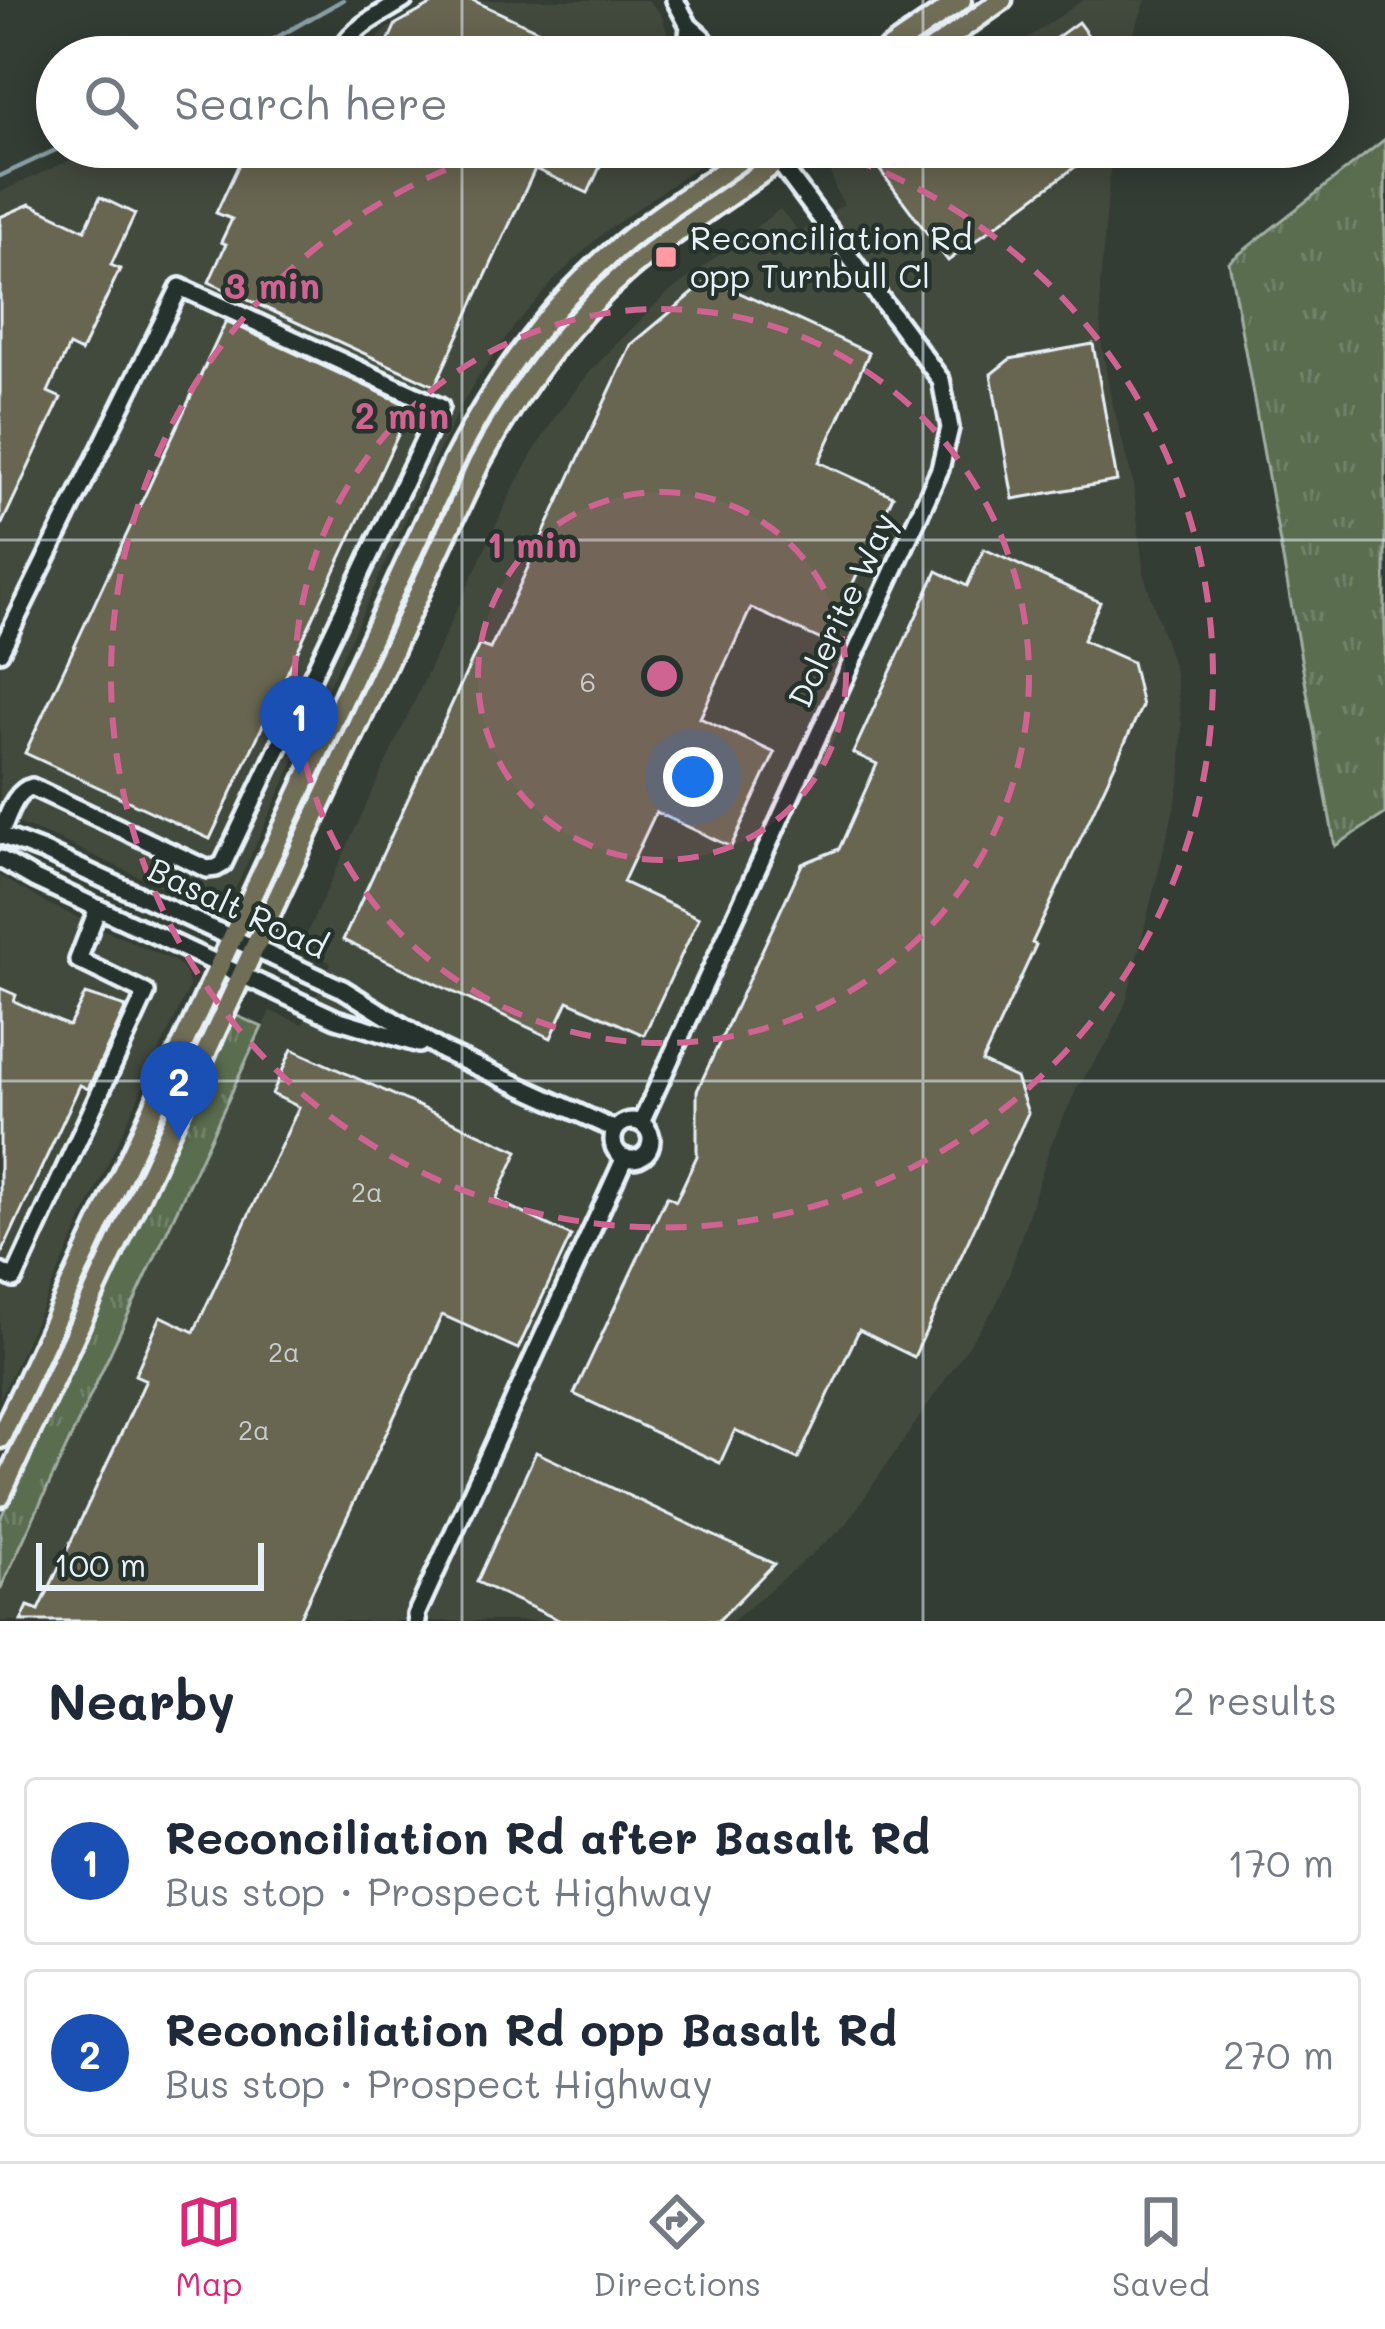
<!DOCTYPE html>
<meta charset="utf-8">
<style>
:root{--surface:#fff;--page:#f6f6f7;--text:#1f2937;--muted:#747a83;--line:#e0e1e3;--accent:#db2777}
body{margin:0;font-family:Mali,sans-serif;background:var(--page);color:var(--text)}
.scale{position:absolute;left:36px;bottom:30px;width:228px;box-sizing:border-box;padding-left:12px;border:6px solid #e8f1f8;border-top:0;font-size:33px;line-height:42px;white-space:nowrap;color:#e8f1f8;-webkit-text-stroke:9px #26332d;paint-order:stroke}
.you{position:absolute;left:693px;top:777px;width:42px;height:42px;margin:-30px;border:9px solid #fff;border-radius:50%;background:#1a73e8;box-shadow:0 0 0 18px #1a73e833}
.badge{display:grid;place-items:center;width:78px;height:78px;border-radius:50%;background:var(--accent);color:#fff;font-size:39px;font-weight:700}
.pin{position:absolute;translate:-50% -99px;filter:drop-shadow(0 3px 6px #0008)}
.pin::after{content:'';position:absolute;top:63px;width:42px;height:36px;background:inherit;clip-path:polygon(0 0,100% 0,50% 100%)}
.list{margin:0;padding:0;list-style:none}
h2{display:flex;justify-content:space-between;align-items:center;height:156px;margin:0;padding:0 48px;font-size:51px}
h2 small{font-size:39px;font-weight:400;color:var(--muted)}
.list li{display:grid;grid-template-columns:78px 1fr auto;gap:36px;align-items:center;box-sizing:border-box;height:168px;margin:0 24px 24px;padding:0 24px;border:3px solid var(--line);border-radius:12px}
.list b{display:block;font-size:45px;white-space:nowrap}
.list p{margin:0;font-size:39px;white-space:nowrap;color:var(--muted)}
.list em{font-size:39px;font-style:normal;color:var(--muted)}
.icon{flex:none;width:66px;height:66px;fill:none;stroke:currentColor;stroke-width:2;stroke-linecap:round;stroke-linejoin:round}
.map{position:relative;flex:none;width:1385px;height:1621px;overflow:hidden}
.search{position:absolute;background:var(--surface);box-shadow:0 6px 30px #0003;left:36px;right:36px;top:36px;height:132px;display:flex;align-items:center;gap:30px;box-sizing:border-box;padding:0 42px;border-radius:66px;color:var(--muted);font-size:45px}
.sheet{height:540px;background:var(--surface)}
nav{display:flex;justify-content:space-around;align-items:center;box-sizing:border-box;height:168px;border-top:3px solid var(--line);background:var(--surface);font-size:33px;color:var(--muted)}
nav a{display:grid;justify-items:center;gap:6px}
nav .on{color:var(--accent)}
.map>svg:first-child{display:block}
</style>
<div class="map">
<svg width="1385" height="1621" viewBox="0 0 1385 1621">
<defs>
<pattern id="grass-tufts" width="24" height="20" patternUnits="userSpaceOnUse" patternTransform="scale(3)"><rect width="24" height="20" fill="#5a6d50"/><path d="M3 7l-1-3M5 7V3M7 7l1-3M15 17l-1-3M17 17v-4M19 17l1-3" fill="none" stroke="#72826a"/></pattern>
</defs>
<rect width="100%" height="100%" fill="#333d34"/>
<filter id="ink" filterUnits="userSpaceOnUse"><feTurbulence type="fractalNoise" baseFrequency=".00833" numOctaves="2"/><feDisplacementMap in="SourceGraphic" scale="24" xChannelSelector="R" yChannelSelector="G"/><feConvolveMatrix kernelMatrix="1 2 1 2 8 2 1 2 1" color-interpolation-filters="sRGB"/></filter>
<g filter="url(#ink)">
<path fill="#43493d" d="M439,0H648L661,14L676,57H372L376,41L386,29Z
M1083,0H1146L1125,57H1000Z
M99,147H714L709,158L603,233L557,277L512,329L476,380L460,408L417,495L237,885L228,900L213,905L204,906L190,900L60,840L0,816V192Z
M869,147H1112L1100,286L1101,340L1110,393L1133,482L1144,575L1175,672L1182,726L1181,773L1176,801L1126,1002L1111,1037L1077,1088L1050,1147L1009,1275L995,1307L845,1526L733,1621H0V1593L270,1011L303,1024L331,963L300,948L515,484L534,451L557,414L592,369L664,296L780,209L800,233L844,204L836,191L831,173Z
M0,876L44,902L178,963L187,975L189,987L0,1399Z"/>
<path fill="url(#grass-tufts)" stroke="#a1afa4" stroke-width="3" d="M1385,139V814L1335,846L1229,262Z
M235,1015L262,1027L0,1590V1519Z"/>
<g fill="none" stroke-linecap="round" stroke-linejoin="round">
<path stroke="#889fa5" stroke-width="4.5" d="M242,57L343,0
M0,176L62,147"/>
</g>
<path fill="#676651" stroke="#e8f1f8" stroke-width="3" d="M440,0H472L596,57H381L396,24Z
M1078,22L1104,57H1030Z
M247,147H257L270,152L272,147H609L588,193L535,169L435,386L209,282L226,244L221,242L232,219L216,213Z
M909,147H1091L1090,156L948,261L879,169Z
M100,197L135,214L111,265L120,269L81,352L69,346L48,392L61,398L0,528V217L30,204L85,230Z
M710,279L869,353L819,462L893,496L826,642L751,608L700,718L775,753L731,847L656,812L623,882L699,918L644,1035L568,1001L551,1038L343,940L479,645L490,649L631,345Z
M226,321L411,407L210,839L25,753Z
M1093,344L1117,481L1013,499L991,374L1010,359Z
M984,549L1100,602L1083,640L1132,662L1142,706L1032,943L1036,945L982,1062L1016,1078L1028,1113L914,1357L859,1330L798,1459L735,1430L720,1463L574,1394L667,1196L676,1201L697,1156V1091L802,864L839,849L877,764L853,753L937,571L967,586Z
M0,988L16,995L14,1001L69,1026L85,994L126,1007L88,1089L80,1085L0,1257Z
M292,1049L518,1151L496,1200L571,1236L518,1349L442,1315L298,1621H21L28,1606L39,1610L146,1380L135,1375L161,1316L194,1332L299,1107L272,1094Z
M536,1452L774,1564L718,1621H561L477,1582Z"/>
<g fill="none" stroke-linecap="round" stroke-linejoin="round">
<defs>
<path id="minor" d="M675,0L689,26L703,38L714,57
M689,26L687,46L692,57
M338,57C348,28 379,16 404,0
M0,652L180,287L440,407L223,864L216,868L207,869L32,787C14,791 8,817 0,833
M0,835L45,852L343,989L443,1051L616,1130
M0,859L35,879L336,1019L419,1044
M613 1140a19 19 0 1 1 38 0a19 19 0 1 1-38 0Z
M641,1123L940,469L950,428L941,380L768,147
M0,1272L14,1279L146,993L78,960L98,908
M417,1621L416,1615L625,1157"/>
<path id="major" d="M878,57L961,0
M922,57L1002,0
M0,1438L453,462C496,379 549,304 622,244C665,208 714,180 758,147
M0,1496L479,464C517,393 563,327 625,273C679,227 740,190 797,147"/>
</defs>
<use href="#minor" stroke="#e8f1f8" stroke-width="24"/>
<use href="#major" stroke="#e8f1f8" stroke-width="27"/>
<use href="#minor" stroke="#26332d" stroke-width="15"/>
<use href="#major" stroke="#716e59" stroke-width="18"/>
</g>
</g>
<path fill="none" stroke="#e8f1f8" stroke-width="3" stroke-opacity="0.55" d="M462,0V57M923,0V57M462,147V1621M923,147V1621M0,540H1385M0,1081H1385"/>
<circle cx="662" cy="676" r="184" fill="#cf6492" fill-opacity=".12"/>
<g fill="none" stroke="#cf6492" stroke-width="6" stroke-dasharray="21 15">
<circle cx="662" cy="676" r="184"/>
<circle cx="662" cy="676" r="367"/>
<path d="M818 148A551 551 0 1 1 506 148"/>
</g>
<rect fill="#ff9aa2" stroke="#26332d" stroke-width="4.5" x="654" y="245" width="24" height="24" rx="6"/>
<g text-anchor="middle" stroke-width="9" stroke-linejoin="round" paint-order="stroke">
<g font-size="27" fill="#c8cece">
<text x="588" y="692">6</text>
<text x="367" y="1202">2a</text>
<text x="284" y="1362">2a</text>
<text x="254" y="1440">2a</text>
</g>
<g font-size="33" fill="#e8f1f8" stroke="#26332d" text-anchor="start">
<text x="690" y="250">Reconciliation Rd<tspan x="690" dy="38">opp Turnbull Cl</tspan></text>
</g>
<g font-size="33" fill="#e8f1f8" stroke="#26332d">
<text transform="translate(842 610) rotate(-65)" y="12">Dolerite Way</text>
<text transform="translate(238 908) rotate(25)" y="12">Basalt Road</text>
</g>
</g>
<circle cx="662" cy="676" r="18" fill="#cf6492" stroke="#26332d" stroke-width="6"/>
<g font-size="36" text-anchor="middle" font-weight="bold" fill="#cf6492" stroke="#26332d" stroke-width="9" stroke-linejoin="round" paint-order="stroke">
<text x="272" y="299">3 min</text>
<text x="402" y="429">2 min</text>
<text x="532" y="558">1 min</text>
</g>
</svg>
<div class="scale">100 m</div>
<div class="you"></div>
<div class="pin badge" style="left:299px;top:775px;background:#1a4fb4">1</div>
<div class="pin badge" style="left:179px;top:1140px;background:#1a4fb4">2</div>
<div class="search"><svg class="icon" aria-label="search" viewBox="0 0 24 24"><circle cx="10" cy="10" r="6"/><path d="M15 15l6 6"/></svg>Search here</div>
</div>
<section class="sheet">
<h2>Nearby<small>2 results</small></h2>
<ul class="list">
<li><span class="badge" style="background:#1a4fb4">1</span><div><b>Reconciliation Rd after Basalt Rd</b><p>Bus stop · Prospect Highway</p></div><em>170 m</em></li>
<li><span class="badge" style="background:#1a4fb4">2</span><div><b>Reconciliation Rd opp Basalt Rd</b><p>Bus stop · Prospect Highway</p></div><em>270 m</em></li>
</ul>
</section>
<nav>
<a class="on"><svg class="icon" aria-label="map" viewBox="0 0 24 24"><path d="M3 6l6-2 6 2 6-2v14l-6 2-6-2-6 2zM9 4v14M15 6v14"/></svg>Map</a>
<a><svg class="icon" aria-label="directions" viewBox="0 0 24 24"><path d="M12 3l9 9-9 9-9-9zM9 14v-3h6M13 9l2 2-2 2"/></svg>Directions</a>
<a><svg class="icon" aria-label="saved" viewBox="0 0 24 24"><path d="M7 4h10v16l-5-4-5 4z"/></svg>Saved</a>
</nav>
